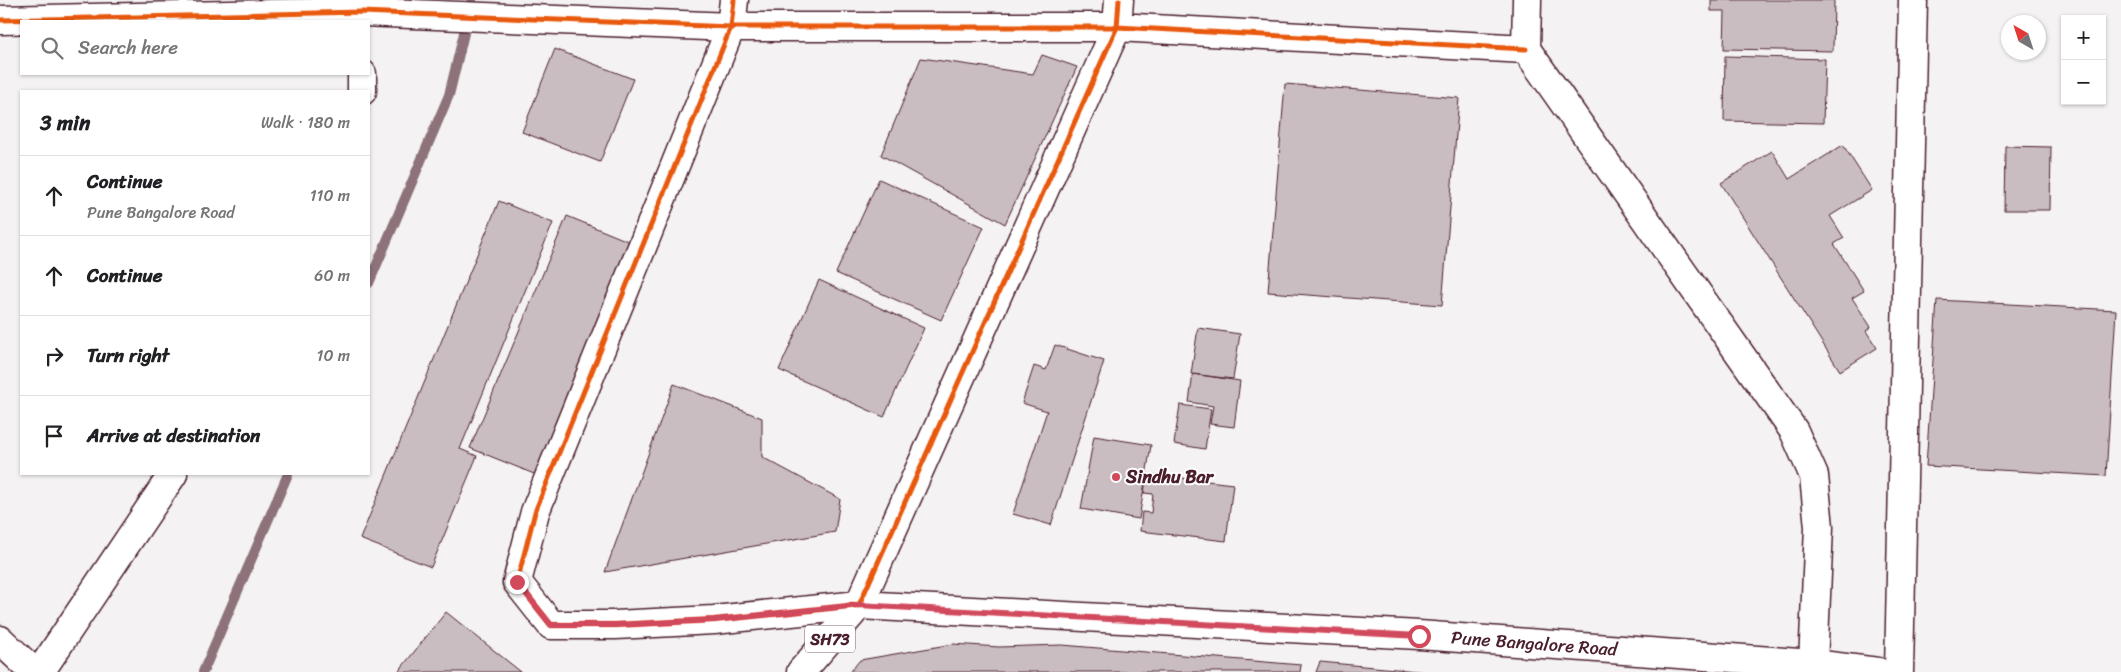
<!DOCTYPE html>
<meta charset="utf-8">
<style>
:root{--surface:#fff;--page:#f6f6f6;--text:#202124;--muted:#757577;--line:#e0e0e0}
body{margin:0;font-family:Sriracha,sans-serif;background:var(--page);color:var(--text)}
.controls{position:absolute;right:15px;top:15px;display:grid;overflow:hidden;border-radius:0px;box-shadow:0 1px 4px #0004}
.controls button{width:45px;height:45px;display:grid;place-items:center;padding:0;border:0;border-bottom:1px solid var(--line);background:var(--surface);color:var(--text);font:25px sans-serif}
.compass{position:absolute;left:2001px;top:15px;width:45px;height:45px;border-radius:50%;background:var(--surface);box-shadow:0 1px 4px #0004;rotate:321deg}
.stop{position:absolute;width:15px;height:15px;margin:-11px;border:4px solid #d1495b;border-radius:50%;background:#fff}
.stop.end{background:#d1495b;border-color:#fff;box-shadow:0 1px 5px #0008}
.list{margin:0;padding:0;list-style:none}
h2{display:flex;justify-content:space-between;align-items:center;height:65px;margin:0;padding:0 20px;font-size:21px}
h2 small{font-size:16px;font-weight:400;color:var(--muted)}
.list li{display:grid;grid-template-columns:32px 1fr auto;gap:15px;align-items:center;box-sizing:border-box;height:80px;padding:0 20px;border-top:1px solid var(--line)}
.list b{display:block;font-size:19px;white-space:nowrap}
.list p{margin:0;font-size:16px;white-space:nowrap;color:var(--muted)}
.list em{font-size:16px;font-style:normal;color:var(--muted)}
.icon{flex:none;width:28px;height:28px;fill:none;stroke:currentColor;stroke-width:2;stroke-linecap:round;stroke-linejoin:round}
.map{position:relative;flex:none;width:2121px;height:672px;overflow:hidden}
.search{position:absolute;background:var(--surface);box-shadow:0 1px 4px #0004;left:20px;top:20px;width:350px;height:55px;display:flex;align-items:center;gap:12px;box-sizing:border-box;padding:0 18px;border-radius:0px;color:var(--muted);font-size:19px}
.panel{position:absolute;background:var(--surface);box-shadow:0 1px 4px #0004;left:20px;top:90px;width:350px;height:385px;border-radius:0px}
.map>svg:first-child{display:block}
</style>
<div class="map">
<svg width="2121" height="672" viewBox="0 0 2121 672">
<rect width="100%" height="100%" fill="#f4f2f2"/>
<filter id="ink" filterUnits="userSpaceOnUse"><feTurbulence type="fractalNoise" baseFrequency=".02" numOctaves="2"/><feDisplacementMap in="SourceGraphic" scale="10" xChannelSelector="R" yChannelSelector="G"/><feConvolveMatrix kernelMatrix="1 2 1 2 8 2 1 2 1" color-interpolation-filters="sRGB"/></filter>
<g filter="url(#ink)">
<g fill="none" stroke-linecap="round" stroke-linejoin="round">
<path stroke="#8d727a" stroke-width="10" d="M369,283L449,95L472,0
M203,672L288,474"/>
</g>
<path fill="#cabdc1" stroke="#4a1f2b" d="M1711,0H1834L1833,51L1724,49L1725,11H1711Z
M555,49L633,79L600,162L522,132Z
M1042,55L1077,67L1005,224L881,155L921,58L1033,74Z
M1725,56L1825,59L1823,123L1724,121Z
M1285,84L1459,98L1442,305L1268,292Z
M1843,145L1872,190L1830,216L1844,238L1834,244L1864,291L1852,298L1871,327L1866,331L1877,348L1840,371L1721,183L1772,151L1789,179Z
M2005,146L2051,147L2050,210H2004Z
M879,179L984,227L941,320L836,273Z
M499,201L553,223L460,449L477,456L431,567L360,539Z
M567,216L635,244L539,476L470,448Z
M819,280L924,328L884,417L779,370Z
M1937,300L2116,310L2106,476L1926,466Z
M1198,328L1240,334L1233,379L1191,374Z
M1055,345L1104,361L1051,525L1013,514L1047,411L1022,403L1034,366L1046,370Z
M1193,374L1240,381L1234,427L1210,424L1213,406L1189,402Z
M674,384L762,418V457L840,499L835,532L605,572Z
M1180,405L1211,409L1205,449L1174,444Z
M1094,436L1151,445L1139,519L1081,509Z
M1147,474L1233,484L1226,541L1140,531L1142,512L1151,513L1153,494L1144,493Z
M446,612L521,672H398Z
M953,644L999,647L1062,645L1301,665L1300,672H850L860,660Z
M1320,662L1428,672H1316Z"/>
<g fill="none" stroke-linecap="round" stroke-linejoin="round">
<defs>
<path id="minor" d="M734,0L731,27L535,512L517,582L551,625H615L714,620L859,605L1117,27L1119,0
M1527,0L1526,49L1794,431L1814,476L1819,527L1813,664
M0,20L362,12L731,27H1117L1526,49
M362,74V91
M0,640L34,672
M40,672L173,474"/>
<path id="tertiary" d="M1899,672L1913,0"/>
<g id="primary">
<path id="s1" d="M801,672L859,605L1419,635L1813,664L1878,672"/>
</g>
</defs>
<use href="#minor" stroke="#4a1f2b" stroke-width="31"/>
<use href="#tertiary" stroke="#4a1f2b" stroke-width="31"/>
<use href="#primary" stroke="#4a1f2b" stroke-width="31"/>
<use href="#minor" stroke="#fff" stroke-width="28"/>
<use href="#tertiary" stroke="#fff" stroke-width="28"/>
<use href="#primary" stroke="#fff" stroke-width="28"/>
<defs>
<path id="cycleway" d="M734,0L731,27L535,512L517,582L551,625H615L714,620L859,605L1117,27L1119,0
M0,20L362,12L731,27H1117L1526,49"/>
</defs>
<use href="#cycleway" stroke="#fff" stroke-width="8"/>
<use href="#cycleway" stroke="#e8590c" stroke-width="5"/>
</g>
</g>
<g fill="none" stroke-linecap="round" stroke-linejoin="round" filter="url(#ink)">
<path stroke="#d1495b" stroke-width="6" d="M517,582L551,625H615L714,620L858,605L1419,636"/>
</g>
<circle fill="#d1495b" stroke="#fff" stroke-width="2" cx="1116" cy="477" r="5"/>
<g text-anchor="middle" stroke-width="4" stroke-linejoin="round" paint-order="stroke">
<rect fill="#fff" stroke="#80626b" stroke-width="1" x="805" y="625.5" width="50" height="27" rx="4"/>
<g font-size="16" font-weight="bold" fill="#4a1f2b">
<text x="830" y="645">SH73</text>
</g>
<g font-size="18" font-weight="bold" fill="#4a1f2b" stroke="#fff" text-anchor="start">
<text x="1126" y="483">Sindhu Bar</text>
</g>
<g font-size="18" fill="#4a1f2b" stroke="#fff">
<text dy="6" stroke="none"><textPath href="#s1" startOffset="765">Pune Bangalore Road</textPath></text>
</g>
</g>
</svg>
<div class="controls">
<button>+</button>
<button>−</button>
</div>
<svg class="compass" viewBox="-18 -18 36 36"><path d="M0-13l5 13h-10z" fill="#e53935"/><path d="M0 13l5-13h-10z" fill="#757577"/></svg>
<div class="stop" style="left:1419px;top:636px"></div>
<div class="stop end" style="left:517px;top:582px"></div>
<div class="search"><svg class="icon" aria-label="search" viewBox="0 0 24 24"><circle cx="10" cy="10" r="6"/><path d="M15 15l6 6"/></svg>Search here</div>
<section class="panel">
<h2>3 min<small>Walk · 180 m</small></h2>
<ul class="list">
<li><svg class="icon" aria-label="ahead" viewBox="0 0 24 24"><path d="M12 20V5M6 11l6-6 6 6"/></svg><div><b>Continue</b><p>Pune Bangalore Road</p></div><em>110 m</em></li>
<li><svg class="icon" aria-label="ahead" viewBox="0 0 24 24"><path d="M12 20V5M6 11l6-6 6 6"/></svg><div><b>Continue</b></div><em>60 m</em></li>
<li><svg class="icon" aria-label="right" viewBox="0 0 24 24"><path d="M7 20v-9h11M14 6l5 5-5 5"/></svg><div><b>Turn right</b></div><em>10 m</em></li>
<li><svg class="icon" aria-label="arrive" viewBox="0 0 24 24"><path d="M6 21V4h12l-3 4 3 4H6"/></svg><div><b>Arrive at destination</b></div></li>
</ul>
</section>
</div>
